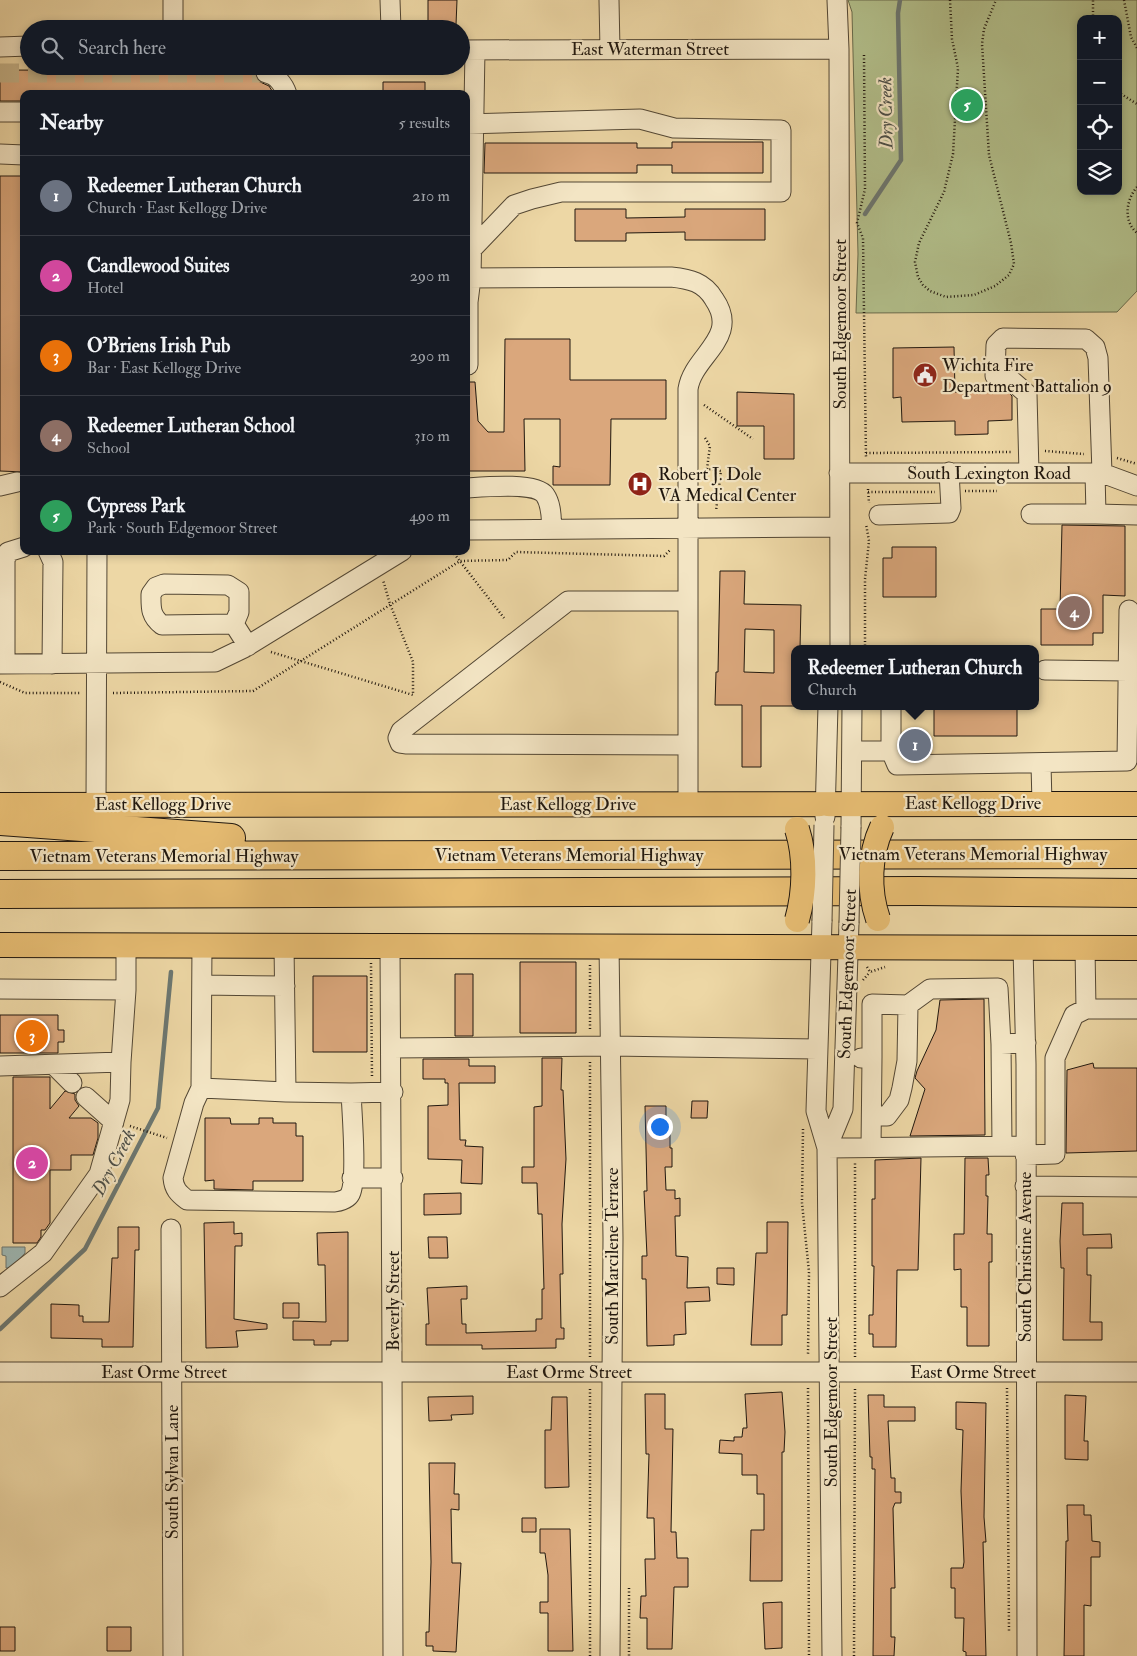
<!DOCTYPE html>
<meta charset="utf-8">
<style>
:root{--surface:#171b24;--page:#20242c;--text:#f1f3f6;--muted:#9ea1a6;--line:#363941;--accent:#c59692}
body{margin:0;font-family:"IM FELL Double Pica",serif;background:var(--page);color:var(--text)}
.controls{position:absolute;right:15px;top:15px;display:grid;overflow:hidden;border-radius:10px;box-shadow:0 2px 8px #0003}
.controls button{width:45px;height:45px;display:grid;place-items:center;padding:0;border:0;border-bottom:1px solid var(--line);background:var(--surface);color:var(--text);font:25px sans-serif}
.you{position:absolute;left:659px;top:1126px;width:18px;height:18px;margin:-12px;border:4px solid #fff;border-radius:50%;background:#1a73e8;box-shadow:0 0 0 8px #1a73e833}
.badge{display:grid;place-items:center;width:32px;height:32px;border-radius:50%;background:var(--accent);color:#fff;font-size:16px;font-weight:700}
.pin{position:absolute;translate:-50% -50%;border:2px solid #fff;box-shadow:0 1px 5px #0006}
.popup{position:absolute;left:791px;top:645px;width:248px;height:65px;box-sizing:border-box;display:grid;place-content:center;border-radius:10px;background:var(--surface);filter:drop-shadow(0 1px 4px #0005);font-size:16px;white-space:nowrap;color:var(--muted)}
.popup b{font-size:19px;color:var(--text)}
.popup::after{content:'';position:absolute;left:50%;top:100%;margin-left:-10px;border:10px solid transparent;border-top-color:var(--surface)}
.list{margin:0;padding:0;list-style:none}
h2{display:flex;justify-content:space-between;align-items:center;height:65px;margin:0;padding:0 20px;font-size:21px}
h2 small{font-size:16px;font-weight:400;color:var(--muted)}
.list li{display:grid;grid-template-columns:32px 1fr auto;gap:15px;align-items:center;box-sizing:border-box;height:80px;padding:0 20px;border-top:1px solid var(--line)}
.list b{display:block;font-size:19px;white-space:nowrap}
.list p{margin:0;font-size:16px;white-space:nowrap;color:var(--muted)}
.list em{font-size:16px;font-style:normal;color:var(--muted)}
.icon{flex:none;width:28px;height:28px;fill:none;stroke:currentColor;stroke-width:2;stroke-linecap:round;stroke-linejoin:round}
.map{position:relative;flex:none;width:1137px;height:1656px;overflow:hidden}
.search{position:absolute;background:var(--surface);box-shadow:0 2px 8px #0003;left:20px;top:20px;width:450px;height:55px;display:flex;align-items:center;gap:12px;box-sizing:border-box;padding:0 18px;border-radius:28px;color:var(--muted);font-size:19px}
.panel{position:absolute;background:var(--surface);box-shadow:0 2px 8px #0003;left:20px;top:90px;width:450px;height:465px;border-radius:10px}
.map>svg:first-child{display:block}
</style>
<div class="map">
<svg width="1137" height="1656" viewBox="0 0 1137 1656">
<rect width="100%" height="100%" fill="#edd7a5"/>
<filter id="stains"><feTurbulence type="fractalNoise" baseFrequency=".004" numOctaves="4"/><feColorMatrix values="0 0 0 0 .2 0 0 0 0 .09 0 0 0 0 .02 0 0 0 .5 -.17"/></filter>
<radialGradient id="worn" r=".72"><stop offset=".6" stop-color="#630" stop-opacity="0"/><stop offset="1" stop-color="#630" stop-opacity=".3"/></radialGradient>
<path fill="#b2bf8b" stroke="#696b4c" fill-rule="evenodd" d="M848,0H1137V291L1117,312L856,313L858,254L852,12ZM1081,19H1118V191H1081Z"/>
<path fill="#9eb7b3" stroke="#6c7771" d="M2,1247H25V1253L11,1268H6V1256L2,1255Z"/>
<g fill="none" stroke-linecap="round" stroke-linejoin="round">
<path stroke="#6c7771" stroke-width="4.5" d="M865,214L901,160L898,13L900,0
M0,1329L85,1249L158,1108L171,972"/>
</g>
<path fill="#daa77c" stroke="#20170e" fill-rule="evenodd" d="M428,0H457L456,25H428Z
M0,70L255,71L258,81L269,86L274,94H24V101H0Z
M383,82H425V94H383Z
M672,142H763V173H672V165H637V173H484L485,143H637V148H672Z
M0,176H24V472L0,471Z
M575,209H626V218L685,217V209H765V240H685V232L626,233V241H575Z
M505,339H570V380H666V419H611L610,485H553V466L560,467V419H524L525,471H467L466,382H475L478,421L488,432H504Z
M954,347L955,392L1007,391L1012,396V420L988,421V434L955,435V421L902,422L901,397L893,398V348Z
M737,392L794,394V459H764V426H737Z
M1062,525L1125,526V596L1103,595V633H1093V645H1041V609H1060Z
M892,547H936V597H883V558H892Z
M720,571H745L744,604L801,605L800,649H795V706H761V767H742V705H715L716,672H718ZM745,629L774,630V673L744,672Z
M934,706H1017V736H934Z
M520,962H576V1033H520Z
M455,974H473V1036H455Z
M313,976H367V1052H313Z
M984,999L985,1135L910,1136L925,1089L915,1078L917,1071L936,1030L940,1000Z
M0,1015H58V1030H64V1042H58V1053H0Z
M542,1058H562L561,1090H563L566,1159L562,1224L563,1274H560L561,1328H564V1339H556V1348L482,1349V1345H426V1324H429L427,1288L467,1286V1299H461L462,1324H466V1333L536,1331V1319H542V1289H544L542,1214H538L537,1183H522V1167H534V1107L542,1106Z
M423,1059H469V1066H495V1083H459L460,1140H466L465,1146L483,1147L482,1184L461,1183L462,1160L428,1159V1106L448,1105V1083H445V1079H423Z
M1093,1063L1094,1068H1137V1151L1066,1153L1067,1070Z
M13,1077H50V1109L65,1091L75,1094V1100L79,1106L69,1118H91L98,1123V1138L93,1155H71V1170H50V1223L45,1230H41V1237L37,1243H13Z
M692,1101H708L707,1118H691Z
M645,1106H666V1119H670V1148H672V1167H665L666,1190H675V1199L680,1198V1216H675L676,1256L688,1257L687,1288L709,1287L710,1301L685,1302L686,1334L674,1335V1345L647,1346L646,1279H642V1256H647L644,1191H647Z
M205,1118H230L231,1124H259V1118H273V1123H296V1136H303V1181H253V1190L214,1189V1180L205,1181Z
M921,1158L918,1270H897L896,1347H873V1334H869V1315H873L874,1266H872V1199H875V1160Z
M965,1158H988L989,1175H986V1196H988L987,1234H992V1262H989V1346H967V1307H961V1269L954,1270V1234H964Z
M461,1193V1214L424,1215V1194Z
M1062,1203H1083V1235L1111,1234L1112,1248H1087V1275H1091L1090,1322H1102V1340H1063L1064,1268H1061L1060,1241Z
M234,1222V1234L242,1233V1246H235L234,1319L267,1324V1329L236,1331L238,1347L206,1348L204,1223Z
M767,1222H788L787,1315H782V1345H751L756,1253H767Z
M118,1227H139V1250H135L133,1347H102V1339L51,1338V1304L79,1305V1316H83V1322H109L112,1258H118Z
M348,1232V1341H331V1345H314V1340H293V1321L326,1322L325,1265H318L317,1233Z
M428,1237H447L448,1258H429Z
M717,1268H734V1285L717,1284Z
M283,1303H299V1318H283Z
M782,1392L785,1432L784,1452H782V1581H750L751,1530H764V1494H757V1475H742V1454L719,1453L720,1440L734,1441V1437H742L743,1428H747L745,1394Z
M645,1394H665V1429H673L671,1532H676L677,1558H688V1587H674L672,1649H647V1618H640L641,1596H646L645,1559H655L654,1518H647L649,1454H646Z
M868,1395H884V1407H915V1421H888L891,1478H895V1492H901V1503H895L893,1508L895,1588H891V1637H895L894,1656H873L875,1469H872V1457H870Z
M1065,1395L1086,1396L1084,1441H1088V1460L1065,1459Z
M473,1396V1414L451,1415L452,1420L429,1421L428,1397Z
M552,1397H567L569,1487L545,1488V1430H551Z
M956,1402L986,1403L984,1517L986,1542H983L986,1656H966V1652L963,1651L964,1618H955V1588H951V1568H963L964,1562L961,1491L963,1430L956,1429Z
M429,1463H455L454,1494H459V1510L451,1509L452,1563H461L456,1652L433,1651V1646H426V1632H429L431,1562Z
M1067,1505H1084V1515H1091L1092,1541L1100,1542V1557H1091V1606L1084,1605V1656H1064L1066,1541H1068Z
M522,1518H536V1532H522Z
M540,1529H570L573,1651H548V1613H540V1602H548V1575L545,1553H540Z
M782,1602V1648L765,1649L763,1603Z
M0,1627H15V1651H0Z
M107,1627H131V1651H107Z"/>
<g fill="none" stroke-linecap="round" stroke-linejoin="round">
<path stroke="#c4b187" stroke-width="19" stroke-dasharray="19 9" stroke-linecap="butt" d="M0,73H266"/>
<defs>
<path id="minor" d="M173,0V29
M390,0L391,29
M609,0L610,50
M837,0L839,49L840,649
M0,47L29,46
M461,50L839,49
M266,73C276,74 284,85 287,94
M0,112H24
M466,124L640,119L674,128L781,130V192H561L532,199L514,205L472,249
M0,154L24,155
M466,278L671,277C690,279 704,282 714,299C741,338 693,355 688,389V803
M468,365V302L471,278L475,50
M839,473H1102L1137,486
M1029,473L1027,394L1011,380L995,376L996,345L1003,338L1086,339L1095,347L1098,358L1102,473
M0,486L17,482
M466,488C482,487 536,482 545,495C552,505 551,519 552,529
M1031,514H1096L1095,473
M1096,514L1137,515
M879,515L949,513L951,508L949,472
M466,530L839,527
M48,551L53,562L52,664
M688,601H568L401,731L398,738L400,743L407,744L688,745
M234,624L162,625C150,616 151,607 151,594L156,587L164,584L228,585L239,592V612L234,624L248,646
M0,664L215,662L244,648L402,551
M5,664V560L8,552L24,547
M1045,670L1128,671
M891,706V751
M852,751H891L897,765L1127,761L1129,610
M1041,764L1042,804
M96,804L97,551
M825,817L828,706
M851,827L852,706
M822,921L816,1111L827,1148L832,1656
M202,945L201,1088L194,1103L173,1178C174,1189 178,1193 187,1200L335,1202C341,1201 349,1199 351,1192C357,1175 352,1114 351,1093L393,1092
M284,945L286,1092L351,1093
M390,945C393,1182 391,1419 393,1656
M609,945L613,1238L610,1656
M1023,948L1026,1064L1027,1656
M1085,948L1086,1009H1137
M202,985L285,986
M0,989L126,990V945
M908,1005L930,989L998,988L1001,1044L1026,1043
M1001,1044L1002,1146
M392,1048L610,1046L818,1049
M861,1058H872L871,1147
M54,1065L72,1083
M0,1066L121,1062L126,990
M201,1088L286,1092
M86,1097L114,1122
M872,1116H887L899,1100L902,1088L907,1061L908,1005L872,1004V1058
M827,1148L843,1109L849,923
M827,1148L1025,1146
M1025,1155L1055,1154V1058L1074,1015L1086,1009
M352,1178H393
M1025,1186L1137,1187
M171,1229L173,1656
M0,1287L43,1253L99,1174L120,1100L121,1062
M0,1372H1137"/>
<path id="major" d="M0,805L1137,804
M0,945L1137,948"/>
<path id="highway" d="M0,821L231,838
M0,856L1137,854
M0,894L918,891L1137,893"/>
</defs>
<use href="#minor" stroke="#534734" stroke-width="21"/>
<use href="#major" stroke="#20170e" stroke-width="26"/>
<use href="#highway" stroke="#20170e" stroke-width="30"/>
<path stroke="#20170e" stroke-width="2.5" stroke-dasharray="1 2.5" stroke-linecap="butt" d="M950,0L952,39L958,68L953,154L944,192L919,243L915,262L918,277L923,285L930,291L946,297L974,295L995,286L1009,275L1014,264L1011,243L989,155L982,44L984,29L996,0
M1124,0L1131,37L1137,48
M1093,19V0
M864,55L865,189L857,223L863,238L866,458
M1118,92L1137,104
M1137,187C1126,200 1123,221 1137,233
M704,405L753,439
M705,438L710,446L707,469L721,471L716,511
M1045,451L1084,454
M866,453L1012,452
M1117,458L1137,464
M868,489L869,503
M965,491H997
M868,492H935
M452,551L504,618
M865,649V579L869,541L866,524
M271,652L413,695V662L390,604L383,580
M0,682L25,693H80
M113,693L253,691L460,561L508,560L516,552L664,556L671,549
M371,963L372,1078
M590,965V1029
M867,967L870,972L885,967
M863,980L870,972
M590,1062V1357
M130,1126L167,1138
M803,1129L802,1203L809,1272L808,1355
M855,1357V1163
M808,1388L809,1656
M1007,1388L1009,1631
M629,1588V1656
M590,1656V1387
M854,1656L855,1388"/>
<use href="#minor" stroke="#f3e5c4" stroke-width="19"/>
<use href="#major" stroke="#e6bc72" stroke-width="24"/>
<use href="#highway" stroke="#e6bc72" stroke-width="28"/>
<defs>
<path id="minor-bridge" d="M822,921L824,825
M849,923L851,827"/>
<path id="major-bridge" d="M797,829C806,857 805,892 797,920
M878,919C868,890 869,855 882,827"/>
</defs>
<use href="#minor-bridge" stroke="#534734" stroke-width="21" stroke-linecap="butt"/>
<use href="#major-bridge" stroke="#20170e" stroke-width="26" stroke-linecap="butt"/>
<use href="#minor-bridge" stroke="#f3e5c4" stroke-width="19"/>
<use href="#major-bridge" stroke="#e6bc72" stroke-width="24"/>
</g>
<defs>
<symbol id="civic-disc" viewBox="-11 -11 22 22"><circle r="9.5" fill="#8f2418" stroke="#f3e5c4"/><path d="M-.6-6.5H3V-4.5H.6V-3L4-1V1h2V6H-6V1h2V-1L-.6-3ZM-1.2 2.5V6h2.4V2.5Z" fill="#fff"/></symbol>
<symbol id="hospital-disc" viewBox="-11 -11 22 22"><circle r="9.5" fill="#8f2418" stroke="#f3e5c4"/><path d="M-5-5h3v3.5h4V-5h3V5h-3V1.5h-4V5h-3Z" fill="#fff"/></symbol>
</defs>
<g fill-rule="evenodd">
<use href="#civic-disc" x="911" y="361" width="28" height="28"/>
<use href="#hospital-disc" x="626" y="470" width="28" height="28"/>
</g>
<g text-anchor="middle" stroke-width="4.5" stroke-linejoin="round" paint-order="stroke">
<g font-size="18" fill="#20170e" stroke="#f3e5c4">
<text x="650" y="55">East Waterman Street</text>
<text transform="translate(840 324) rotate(-90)" y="6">South Edgemoor Street</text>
<text x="989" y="479">South Lexington Road</text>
<text x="973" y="809">East Kellogg Drive</text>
<text x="163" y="810">East Kellogg Drive</text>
<text x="568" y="810">East Kellogg Drive</text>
<text x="973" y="860">Vietnam Veterans Memorial Highway</text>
<text x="569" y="861">Vietnam Veterans Memorial Highway</text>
<text x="164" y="862">Vietnam Veterans Memorial Highway</text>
<text transform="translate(847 974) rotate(-88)" y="6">South Edgemoor Street</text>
<text transform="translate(612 1256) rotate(-90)" y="6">South Marcilene Terrace</text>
<text transform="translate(1025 1257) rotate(-90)" y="6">South Christine Avenue</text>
<text transform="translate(393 1301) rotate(-90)" y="6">Beverly Street</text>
<text x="164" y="1378">East Orme Street</text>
<text x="569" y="1378">East Orme Street</text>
<text x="973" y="1378">East Orme Street</text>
<text transform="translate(831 1402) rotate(-90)" y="6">South Edgemoor Street</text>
<text transform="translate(172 1472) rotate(-90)" y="6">South Sylvan Lane</text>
</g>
<g font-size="18" fill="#20170e" stroke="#f3e5c4" text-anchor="start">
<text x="942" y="371">Wichita Fire<tspan x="942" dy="21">Department Battalion 9</tspan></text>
<text x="658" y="480">Robert J. Dole<tspan x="658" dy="21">VA Medical Center</tspan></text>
</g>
<g font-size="19" font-style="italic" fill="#4c4f48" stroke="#f3e5c4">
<text transform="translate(885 113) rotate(-91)" y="7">Dry Creek</text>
<text transform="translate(113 1162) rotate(-62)" y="7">Dry Creek</text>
</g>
</g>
<rect width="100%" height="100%" filter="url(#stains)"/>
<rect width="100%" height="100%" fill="url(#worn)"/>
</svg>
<div class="controls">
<button>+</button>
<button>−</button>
<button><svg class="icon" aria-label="locate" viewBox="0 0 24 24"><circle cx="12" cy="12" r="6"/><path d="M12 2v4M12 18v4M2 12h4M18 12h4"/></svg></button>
<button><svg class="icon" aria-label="layers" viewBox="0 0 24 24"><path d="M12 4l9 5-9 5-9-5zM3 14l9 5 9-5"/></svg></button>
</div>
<div class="you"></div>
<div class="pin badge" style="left:915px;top:745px;background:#6b7280">1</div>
<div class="popup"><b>Redeemer Lutheran Church</b>Church</div>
<div class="pin badge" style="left:32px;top:1163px;background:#d1479c">2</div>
<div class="pin badge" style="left:32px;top:1036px;background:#e8710a">3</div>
<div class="pin badge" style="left:1074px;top:612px;background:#8d6e63">4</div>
<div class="pin badge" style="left:967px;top:105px;background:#2e9e5b">5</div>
<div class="search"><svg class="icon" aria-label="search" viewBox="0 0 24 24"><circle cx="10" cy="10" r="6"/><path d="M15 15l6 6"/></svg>Search here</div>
<section class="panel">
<h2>Nearby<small>5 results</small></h2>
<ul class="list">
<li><span class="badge" style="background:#6b7280">1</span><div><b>Redeemer Lutheran Church</b><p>Church · East Kellogg Drive</p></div><em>210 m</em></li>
<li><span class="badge" style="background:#d1479c">2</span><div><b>Candlewood Suites</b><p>Hotel</p></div><em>290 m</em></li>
<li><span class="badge" style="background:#e8710a">3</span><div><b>O'Briens Irish Pub</b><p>Bar · East Kellogg Drive</p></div><em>290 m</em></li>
<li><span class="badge" style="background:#8d6e63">4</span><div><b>Redeemer Lutheran School</b><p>School</p></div><em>310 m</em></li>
<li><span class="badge" style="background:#2e9e5b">5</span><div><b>Cypress Park</b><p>Park · South Edgemoor Street</p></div><em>490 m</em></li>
</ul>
</section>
</div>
